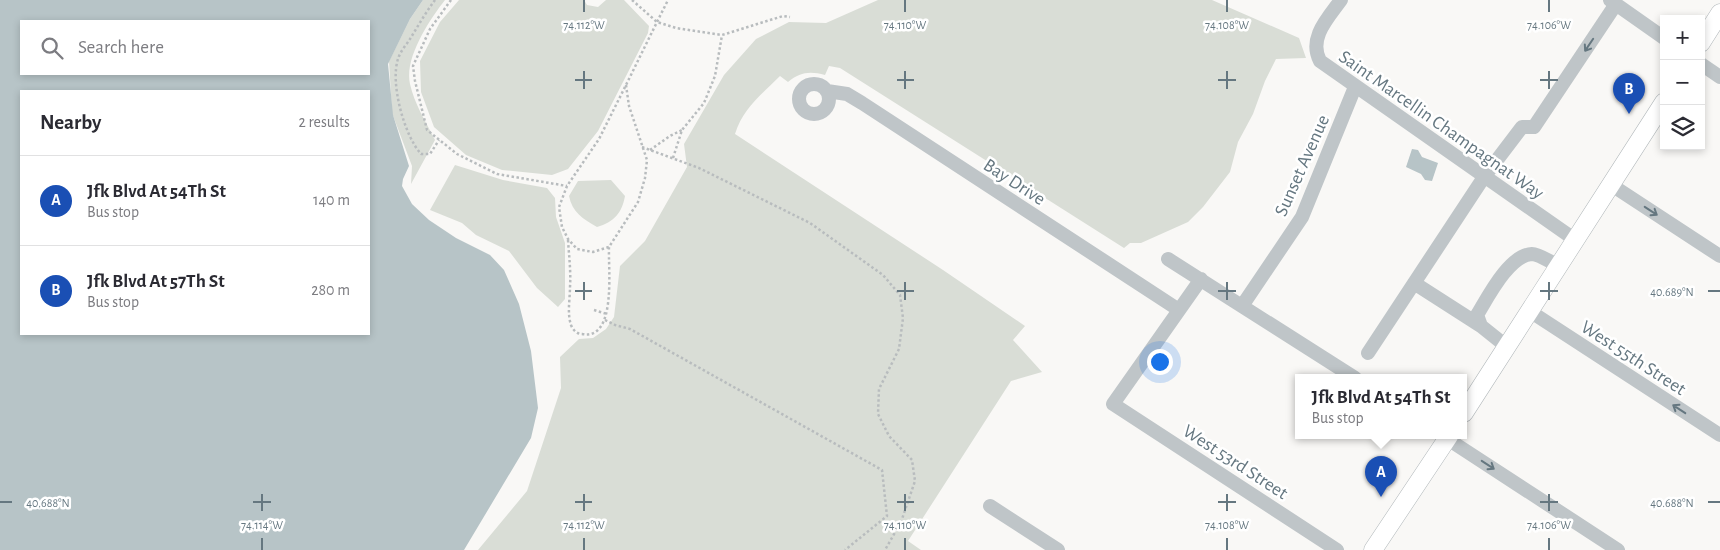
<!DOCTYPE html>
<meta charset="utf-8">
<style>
:root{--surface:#fff;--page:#f2f2f3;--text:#2b2b33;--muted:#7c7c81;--line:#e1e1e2;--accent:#dc4b33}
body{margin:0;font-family:"Alegreya Sans",sans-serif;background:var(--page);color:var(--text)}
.controls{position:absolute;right:15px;top:15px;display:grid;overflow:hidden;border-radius:0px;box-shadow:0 2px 8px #0003}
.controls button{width:45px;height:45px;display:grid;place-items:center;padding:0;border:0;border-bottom:1px solid var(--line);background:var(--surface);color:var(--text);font:25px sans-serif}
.you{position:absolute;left:1159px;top:361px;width:18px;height:18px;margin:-12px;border:4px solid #fff;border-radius:50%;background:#1a73e8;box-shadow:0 0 0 8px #1a73e833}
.badge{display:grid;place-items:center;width:32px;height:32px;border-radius:50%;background:var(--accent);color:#fff;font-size:16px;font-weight:700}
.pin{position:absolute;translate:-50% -41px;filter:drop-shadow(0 1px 2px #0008)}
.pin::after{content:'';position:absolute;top:26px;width:18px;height:15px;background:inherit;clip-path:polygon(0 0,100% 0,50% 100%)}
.popup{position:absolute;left:1295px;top:374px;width:172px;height:65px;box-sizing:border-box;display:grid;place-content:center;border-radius:0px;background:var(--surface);filter:drop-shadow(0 1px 4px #0005);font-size:16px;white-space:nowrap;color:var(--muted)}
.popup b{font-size:19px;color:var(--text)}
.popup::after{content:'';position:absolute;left:50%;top:100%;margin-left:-10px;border:10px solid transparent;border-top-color:var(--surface)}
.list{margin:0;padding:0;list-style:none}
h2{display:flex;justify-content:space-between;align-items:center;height:65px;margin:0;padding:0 20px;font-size:21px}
h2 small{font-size:16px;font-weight:400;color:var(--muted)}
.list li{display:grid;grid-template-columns:32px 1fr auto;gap:15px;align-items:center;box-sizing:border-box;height:90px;padding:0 20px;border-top:1px solid var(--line)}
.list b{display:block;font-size:19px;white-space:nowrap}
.list p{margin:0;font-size:16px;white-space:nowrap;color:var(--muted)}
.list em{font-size:16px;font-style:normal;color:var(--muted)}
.icon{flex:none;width:28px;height:28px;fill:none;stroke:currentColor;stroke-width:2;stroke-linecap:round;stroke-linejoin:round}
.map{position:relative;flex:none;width:1720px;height:550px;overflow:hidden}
.search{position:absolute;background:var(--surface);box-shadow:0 2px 8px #0003;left:20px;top:20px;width:350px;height:55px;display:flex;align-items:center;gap:12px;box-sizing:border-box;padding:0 18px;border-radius:0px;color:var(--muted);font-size:19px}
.panel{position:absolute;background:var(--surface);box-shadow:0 2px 8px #0003;left:20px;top:90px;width:350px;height:245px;border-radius:0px}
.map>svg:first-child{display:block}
</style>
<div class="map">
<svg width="1720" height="550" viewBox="0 0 1720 550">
<rect width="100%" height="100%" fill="#f9f8f6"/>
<path fill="#d9ddd6" d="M423,0H445C430,19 404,58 410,84C414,103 426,122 435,140L411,184L412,166L392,113L389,61L410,19Z
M459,0H584L587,5L598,7L606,0H624L649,26L648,33L598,131L568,169L552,175L502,170L466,155L434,127L421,92L420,61L440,22Z
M878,0H1212L1299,38L1306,58L1276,59L1265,81L1253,114L1238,142L1230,172L1203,207L1188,222L1141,243H1130L1124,248L840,68L829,66L825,75C810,71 800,72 788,82L780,76C761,95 743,108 735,134L943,270L1025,326L1013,340L1042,372L1011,381L908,541L921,550H478L527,491L561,388L560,357L579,339L593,338L606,329L614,317L620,266L645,241L687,167L684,144L724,75L756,39L789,22L826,23Z
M455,165L503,180L547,188L555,198L556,217L565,243V299L558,307L537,288L509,251L476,235L462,223L430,210Z
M611,180L625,196C622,213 614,222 597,227C583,219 572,212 569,196L578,181Z"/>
<path fill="#b7c4c7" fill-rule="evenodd" d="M0,0H423L410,19L388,64L393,115L409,166L403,179L402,186L412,204L429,220L456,238L490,255L504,270L519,304L531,351L538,408L531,438L464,550H0ZM21,21H369V74H21ZM21,91H369V334H21Z
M1412,149L1418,150L1422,157L1438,163L1432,181L1425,180L1421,174L1406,167Z"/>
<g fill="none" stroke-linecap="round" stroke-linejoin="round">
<defs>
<path id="major" d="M1701,43L1720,13
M1464,413L1664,102
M1373,550L1449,436"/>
</defs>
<use href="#major" stroke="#b1b7ba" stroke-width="19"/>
<path stroke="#b8bcbe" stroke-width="2.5" stroke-dasharray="2.5 2.5" stroke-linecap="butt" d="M435,0C426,12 418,26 410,39C406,45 400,52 398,59C390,83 404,135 421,154H430L439,140
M451,0L430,29L413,66L415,81L427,130L457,154L497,174L567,186
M632,0L657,22L676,28L722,35L783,16L790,17
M626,85L629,106L647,160L645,178L638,202L609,247L593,252L577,249L568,239L562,227L559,207L567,186L599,139L626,85L657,22L668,0
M642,147L699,168L810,223L883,275L900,295L903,318L899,349L879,389L878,414L889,436L912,460L915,481L901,522L885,550
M650,150L670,136L682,130
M673,158L682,130L704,103L715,76L722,35
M568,240C569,256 571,271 570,287C570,299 567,313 571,325C573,330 577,334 582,334C617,341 608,269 609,247
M594,310L607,314
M605,320L615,325L630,329L882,470L887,516L845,550"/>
<path stroke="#bfc5c8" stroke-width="14" d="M1341,0C1328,18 1308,38 1320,61L1574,239
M1610,0L1664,38
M1701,64L1720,77
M799 99a15 15 0 1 1 30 0a15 15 0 1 1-30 0Z
M827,91L847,94L862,103L1179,310
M1610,184L1720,256
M1168,259L1355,378
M1201,279L1113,404L1337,550
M1414,283L1481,326
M1242,306L1302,217L1355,87
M1528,310L1720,435
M1506,346L1481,326L1477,315C1488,297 1509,255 1532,254C1539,254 1550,262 1557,265
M1368,353L1484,177L1522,127H1534L1616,4
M1443,436L1618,550
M990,506L1058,550"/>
<use href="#major" stroke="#fff" stroke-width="18"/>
</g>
<defs><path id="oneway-shaft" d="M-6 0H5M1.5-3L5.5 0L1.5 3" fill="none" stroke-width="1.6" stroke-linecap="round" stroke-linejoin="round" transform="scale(1.25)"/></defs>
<g stroke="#657780">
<use href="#oneway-shaft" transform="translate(1589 45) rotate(124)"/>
<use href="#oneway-shaft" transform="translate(1651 211) rotate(33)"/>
<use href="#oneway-shaft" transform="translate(1679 409) rotate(-147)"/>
<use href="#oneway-shaft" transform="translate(1488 465) rotate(33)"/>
</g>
<path fill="none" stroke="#657780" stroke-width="2" d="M584,0V12M905,0V12M1227,0V12M1549,0V12M584,71V89M905,71V89M1227,71V89M1549,71V89M575,80H592M897,80H914M1218,80H1236M1540,80H1558M584,282V300M905,282V300M1227,282V300M1549,282V300M575,291H592M897,291H914M1218,291H1236M1540,291H1558M1708,291H1720M262,494V511M584,494V511M905,494V511M1227,494V511M1549,494V511M0,502H12M253,502H271M575,502H592M897,502H914M1218,502H1236M1540,502H1558M1708,502H1720M262,538V550M584,538V550M905,538V550M1227,538V550M1549,538V550"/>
<g text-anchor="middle" stroke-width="5" stroke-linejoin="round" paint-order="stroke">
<g font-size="19" fill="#657780" stroke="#fff">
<text transform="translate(1442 124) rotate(35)" y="7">Saint Marcellin Champagnat Way</text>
<text transform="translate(1301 165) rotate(-66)" y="7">Sunset Avenue</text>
<text transform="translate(1015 181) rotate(33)" y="7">Bay Drive</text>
<text transform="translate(1634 357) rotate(33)" y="7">West 55th Street</text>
<text transform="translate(1236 461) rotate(33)" y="7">West 53rd Street</text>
</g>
</g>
<g font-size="12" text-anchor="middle" fill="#657780" stroke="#fff" stroke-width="5" stroke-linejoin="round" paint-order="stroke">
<text x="584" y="29">74.112°W</text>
<text x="905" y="29">74.110°W</text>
<text x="1227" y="29">74.108°W</text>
<text x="1549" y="29">74.106°W</text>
<text x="1672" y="296">40.689°N</text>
<text x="48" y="507">40.688°N</text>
<text x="1672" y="507">40.688°N</text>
<text x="262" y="529">74.114°W</text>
<text x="584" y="529">74.112°W</text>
<text x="905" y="529">74.110°W</text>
<text x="1227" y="529">74.108°W</text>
<text x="1549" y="529">74.106°W</text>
</g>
</svg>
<div class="controls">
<button>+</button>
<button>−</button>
<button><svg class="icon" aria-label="layers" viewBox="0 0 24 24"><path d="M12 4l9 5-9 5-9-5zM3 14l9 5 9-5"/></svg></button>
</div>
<div class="you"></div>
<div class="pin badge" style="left:1381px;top:497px;background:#1a4fb4">A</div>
<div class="popup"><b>Jfk Blvd At 54Th St</b>Bus stop</div>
<div class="pin badge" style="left:1629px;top:114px;background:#1a4fb4">B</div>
<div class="search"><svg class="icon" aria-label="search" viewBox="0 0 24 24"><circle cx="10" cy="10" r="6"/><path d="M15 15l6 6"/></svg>Search here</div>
<section class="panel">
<h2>Nearby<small>2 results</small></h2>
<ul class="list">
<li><span class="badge" style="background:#1a4fb4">A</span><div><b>Jfk Blvd At 54Th St</b><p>Bus stop</p></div><em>140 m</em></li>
<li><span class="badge" style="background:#1a4fb4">B</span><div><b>Jfk Blvd At 57Th St</b><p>Bus stop</p></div><em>280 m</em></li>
</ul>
</section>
</div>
